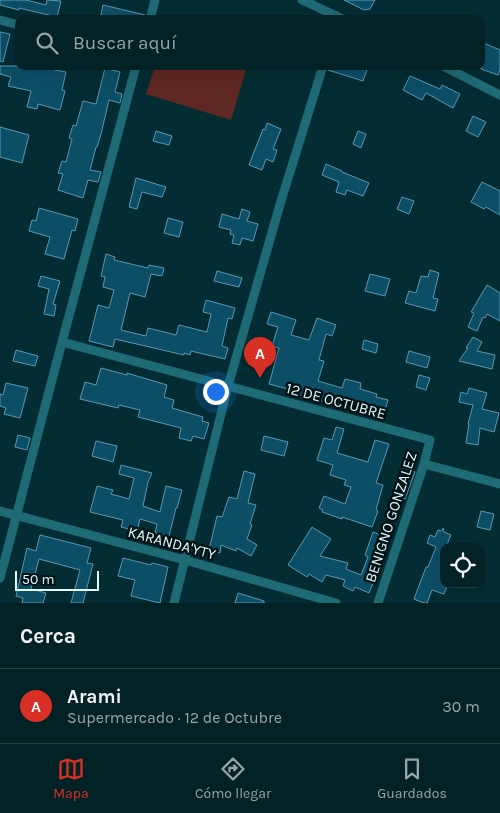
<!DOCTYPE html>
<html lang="es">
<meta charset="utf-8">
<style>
:root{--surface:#032226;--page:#112f32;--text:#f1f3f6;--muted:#97a4a7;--line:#243f43;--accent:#d93025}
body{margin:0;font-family:Karla,sans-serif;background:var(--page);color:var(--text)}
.controls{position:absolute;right:15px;bottom:15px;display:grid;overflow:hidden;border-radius:10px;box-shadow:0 5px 20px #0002}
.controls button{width:45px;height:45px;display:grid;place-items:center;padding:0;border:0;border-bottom:1px solid var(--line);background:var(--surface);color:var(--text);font:25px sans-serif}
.scale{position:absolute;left:15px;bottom:12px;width:84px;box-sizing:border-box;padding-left:5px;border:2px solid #e5f9fd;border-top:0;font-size:14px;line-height:18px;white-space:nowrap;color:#e5f9fd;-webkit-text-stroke:4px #001417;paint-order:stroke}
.you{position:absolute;left:215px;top:391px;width:18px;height:18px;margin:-12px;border:4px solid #fff;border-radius:50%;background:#1a73e8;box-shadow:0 0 0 8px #1a73e833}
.badge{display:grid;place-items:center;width:32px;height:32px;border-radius:50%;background:var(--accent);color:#fff;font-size:16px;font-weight:700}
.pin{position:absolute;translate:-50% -41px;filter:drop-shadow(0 1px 2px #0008)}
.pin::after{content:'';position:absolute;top:26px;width:18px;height:15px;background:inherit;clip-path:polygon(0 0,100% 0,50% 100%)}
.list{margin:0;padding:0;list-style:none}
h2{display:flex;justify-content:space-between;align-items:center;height:65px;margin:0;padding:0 20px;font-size:21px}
h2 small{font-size:16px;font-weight:400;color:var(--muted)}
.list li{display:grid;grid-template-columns:32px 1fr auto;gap:15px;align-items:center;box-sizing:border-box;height:75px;padding:0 20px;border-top:1px solid var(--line)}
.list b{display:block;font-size:19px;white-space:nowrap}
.list p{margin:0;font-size:16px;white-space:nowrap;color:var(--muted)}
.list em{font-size:16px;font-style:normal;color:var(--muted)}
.icon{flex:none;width:28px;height:28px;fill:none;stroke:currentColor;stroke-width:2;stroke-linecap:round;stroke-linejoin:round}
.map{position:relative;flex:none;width:500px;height:603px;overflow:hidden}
.search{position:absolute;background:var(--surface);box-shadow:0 5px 20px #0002;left:15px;right:15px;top:15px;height:55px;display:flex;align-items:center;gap:12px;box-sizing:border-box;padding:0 18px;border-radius:10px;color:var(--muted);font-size:19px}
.sheet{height:140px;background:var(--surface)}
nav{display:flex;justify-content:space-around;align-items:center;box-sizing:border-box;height:70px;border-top:1px solid var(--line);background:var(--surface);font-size:14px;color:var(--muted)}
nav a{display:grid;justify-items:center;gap:2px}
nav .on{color:var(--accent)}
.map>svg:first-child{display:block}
</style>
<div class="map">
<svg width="500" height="603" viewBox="0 0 500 603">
<rect width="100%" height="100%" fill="#042d33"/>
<path fill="#602822" d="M155,66H247L231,120L146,94Z"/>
<path fill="#0c4e66" stroke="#5c97b2" d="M0,0H26L46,5L47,0L61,1L57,17L19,8V10L0,5Z
M344,0H375L370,9L364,10Z
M103,5L145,15L144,19H117L101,15Z
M0,32L10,34L3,62L0,61Z
M481,42L500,50V70L498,75L481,69Z
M0,66H45V68L66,72L62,90L65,91L60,110L38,104L37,109L27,107L31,91L8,86L11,77L0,74Z
M329,66H357L367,70L363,81L328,70Z
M105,68L120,72L115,92L122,94L120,103L109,100L101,134L97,147H96L90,170L101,172L98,182L88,180L83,198L58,190L63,174L58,173L62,161L66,162L72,139L69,138L73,125L76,126L83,101L96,104Z
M410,76L440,89L442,85L460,94L453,108L426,93L422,100L403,90Z
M473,116L486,122L478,137L466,131Z
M267,123L281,129L273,149L277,150L273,162L266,159L262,170L249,165L263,129L265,130Z
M0,127L29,135L22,163L0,157Z
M156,131L172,136L169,145L153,141Z
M358,131L366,134L361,148L353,144Z
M326,164L342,171V172L369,183L363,196L347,190L345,195L336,192L339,182L322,175Z
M136,178L166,187L162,197L142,192L137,209L129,207Z
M482,182L500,191V215L486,207L484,209L471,202Z
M402,197L414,201L409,214L397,209Z
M39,208L78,219L75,231L72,230L64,259L45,254L50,237L29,231L32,220L36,221Z
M242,209L250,212L247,221L258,224L253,241L242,238L240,245L232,243L234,235L230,234L231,230L219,227L222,214L239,219Z
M168,218L183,222L179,237L164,233Z
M106,254L115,257L114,260L148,268L149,265L164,268L162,276L151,274L145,297L130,293L121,330L146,336L148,328L176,335L179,325L207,332L211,314L203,312L206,300L235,308L232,319L228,318L222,346L228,348L225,359L191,351L190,355L184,353V355L115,339L113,347L89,341L98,305L109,308L114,290L103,287L105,277L101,276Z
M430,270L439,273L433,298L438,299L435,311L405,303L409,291L416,293L421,276L428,277Z
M217,271L242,278L239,287L214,281Z
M370,274L390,279L385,296L365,291Z
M41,276L60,281L53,304L56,305L54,316L44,314L49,289L38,286Z
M487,285L500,293V321L487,314L485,318L483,317L477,331L468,327L474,313L471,312Z
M271,312L296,320L291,335L309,340L317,318L336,325L332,336L326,334L319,360L324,361L318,381L342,388L345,379L361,383L360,389L377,394L376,397L388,400L384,414L359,407L360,404L338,398L335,405L294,393L295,391L269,384L279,348L272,346L278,327L267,324Z
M473,337L482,342L477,351L495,355L492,369L459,361L468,348H466Z
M364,340L378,344L376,353L362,349Z
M16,350L38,356L35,366L13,361Z
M409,351L430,357L427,368L406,362Z
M101,368L127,375V373L167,385L164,397L174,400L172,408L203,417L202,421L209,423L204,439L193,436L191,441L179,438L181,428L138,417L140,410L119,405L118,408L80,399L85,382L96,385Z
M419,375L430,378L426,390L416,387Z
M6,383L28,388L20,418L4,414L6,408L0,406V394L3,395Z
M469,388L487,393L482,409L499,413L494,432L480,428L478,445L466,443L469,424H468L473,405L459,402L461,392L467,394Z
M336,427L344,429L337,453L368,462L375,440L389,444L376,483L383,485L376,510L378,511L372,527L342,517V519L322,512L323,510L319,508L324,496L345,504L351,487L344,485L346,480L330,475L333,465L317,460L324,438L332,440Z
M18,435L30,438L27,450L15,447Z
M264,436L288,442L284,456L261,450Z
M96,441L117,446L113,462L92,456Z
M121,465L152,473L148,482L143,506L160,512L166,486L182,490L177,508H176L169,536L155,533L157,524L140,519L137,531L121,527L123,520L90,512L97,486L113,490L111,494L129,499L134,478L119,474Z
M404,467L415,472L405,499L392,495Z
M244,471L255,474L248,503L256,505L250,524L252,525L247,539L257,545L251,556L237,548L236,551L221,545L220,553L209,550L217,516L222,517L229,497L237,499Z
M481,511L494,514L490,530L477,527Z
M312,527L331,539L320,556L348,563L346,569L361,575L368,557L365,555L373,532L389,538L380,565L369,593L355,587L353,591L343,586L345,580L326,575L322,582L309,574L307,577L288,565Z
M443,528L444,532L451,535L446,547H444V584H448L444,594L432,590L427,603H424L414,599L426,567H428L436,547L427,543L430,535L435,537L438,530L441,531Z
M40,535L91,548L87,563L93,564L83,603H71L80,570L39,559L31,589L46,593L43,603H22L23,598L16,596L27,548L36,551Z
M123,558L151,565L152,563L168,567L160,603L131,596L135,580L118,576Z
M238,593L264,601V603H235Z"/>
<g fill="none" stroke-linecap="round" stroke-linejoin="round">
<path stroke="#1f6b75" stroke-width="9" d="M302,0L343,19
M150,19L155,0
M0,20L19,25
M443,66L500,95
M62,342L430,440L424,464L378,603
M424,464L500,484
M0,511L185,560L336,603
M0,578L62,342L136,66
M174,603L228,386L281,201L323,66"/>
</g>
<g text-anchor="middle" stroke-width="5" stroke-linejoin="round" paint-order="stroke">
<g font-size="15" fill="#e5f9fd" stroke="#001417">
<text transform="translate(336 401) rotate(15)" y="5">12 DE OCTUBRE</text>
<text transform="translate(391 517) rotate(-72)" y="5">BENIGNO GONZALEZ</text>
<text transform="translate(172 543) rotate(15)" y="5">KARANDA'YTY</text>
</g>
</g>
</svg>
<div class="controls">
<button><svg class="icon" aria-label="locate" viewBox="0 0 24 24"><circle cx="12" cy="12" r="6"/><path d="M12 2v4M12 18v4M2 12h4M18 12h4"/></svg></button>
</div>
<div class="scale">50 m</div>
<div class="you"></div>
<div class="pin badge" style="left:260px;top:378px">A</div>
<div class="search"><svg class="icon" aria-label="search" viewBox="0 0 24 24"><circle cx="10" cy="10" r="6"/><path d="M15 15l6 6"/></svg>Buscar aquí</div>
</div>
<section class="sheet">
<h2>Cerca<small></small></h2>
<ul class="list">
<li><span class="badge">A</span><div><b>Arami</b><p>Supermercado · 12 de Octubre</p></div><em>30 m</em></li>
</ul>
</section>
<nav>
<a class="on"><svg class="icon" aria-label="map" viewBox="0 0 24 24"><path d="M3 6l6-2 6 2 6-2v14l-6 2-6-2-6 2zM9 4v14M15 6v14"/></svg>Mapa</a>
<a><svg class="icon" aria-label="directions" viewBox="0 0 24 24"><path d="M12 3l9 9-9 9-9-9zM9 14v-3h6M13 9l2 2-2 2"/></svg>Cómo llegar</a>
<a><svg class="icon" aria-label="saved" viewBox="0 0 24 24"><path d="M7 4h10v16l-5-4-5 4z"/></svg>Guardados</a>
</nav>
